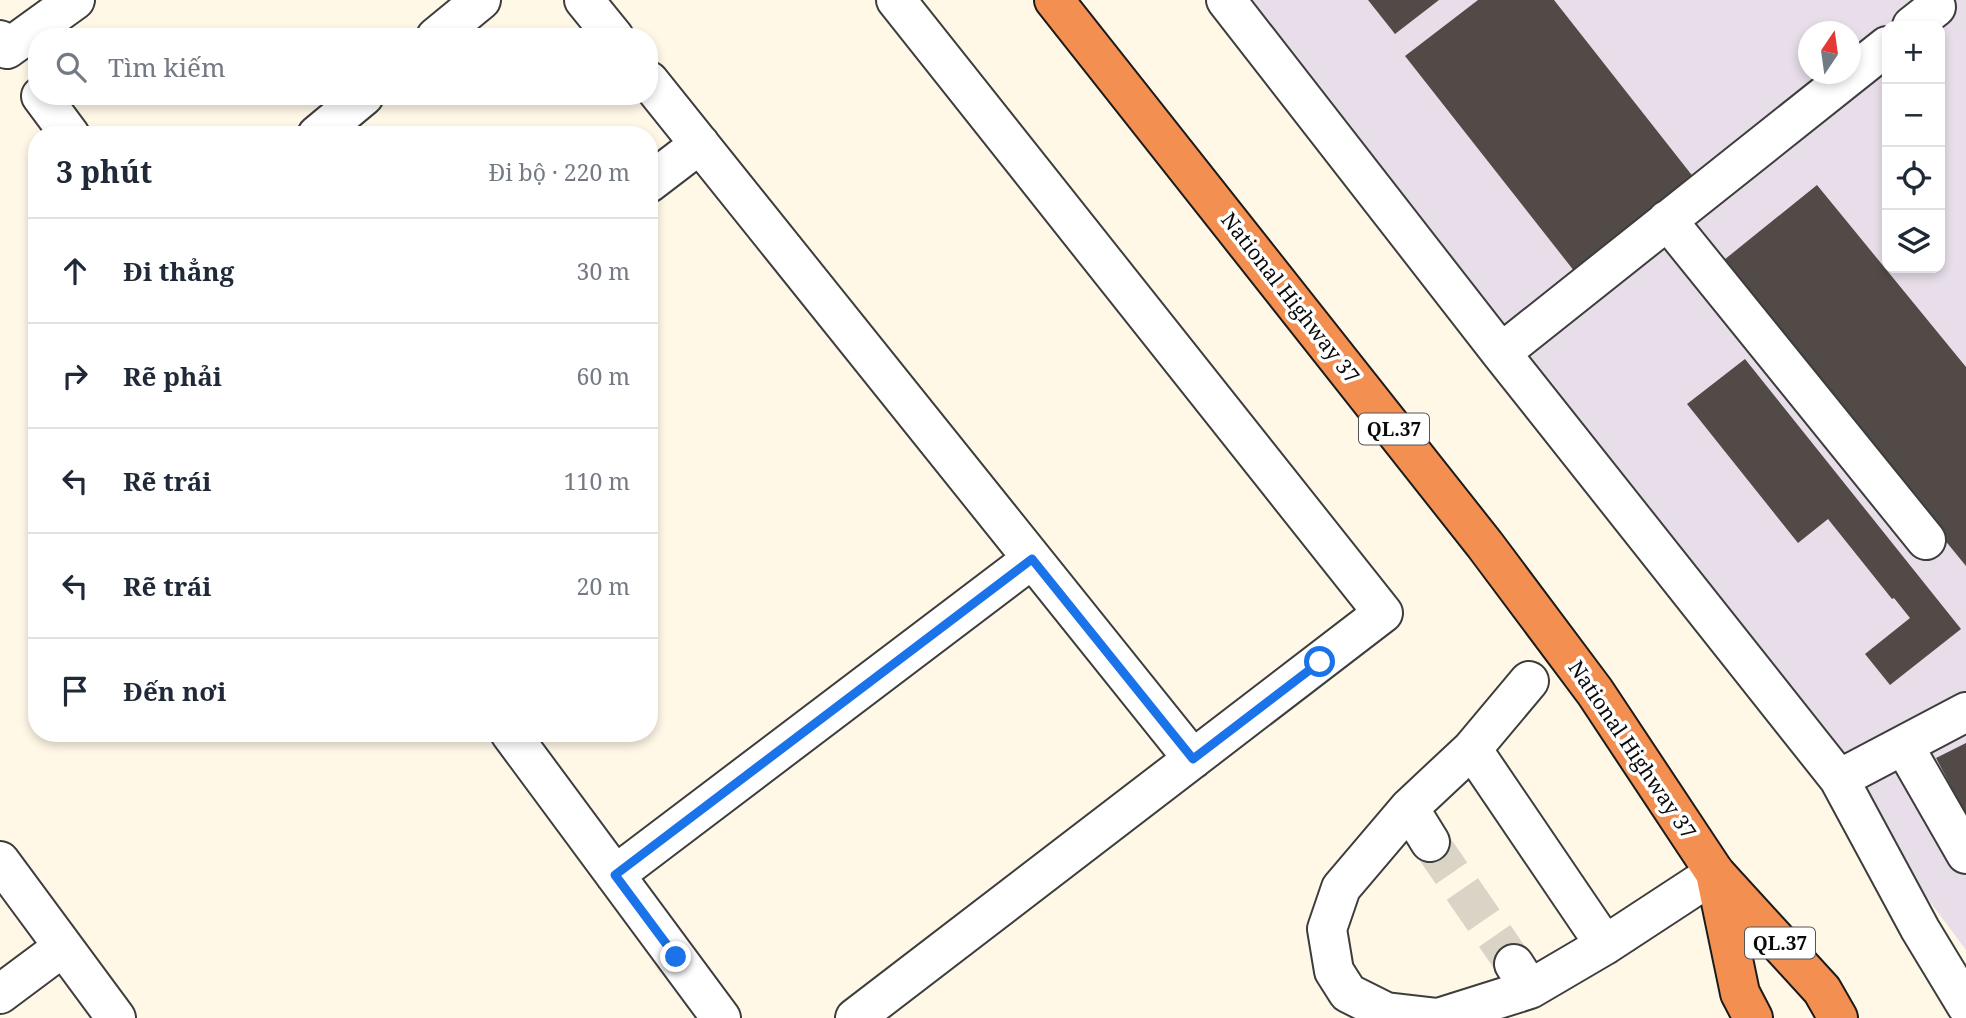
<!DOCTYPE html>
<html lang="vi">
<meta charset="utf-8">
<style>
:root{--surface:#fff;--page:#f2f2f3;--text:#1f2937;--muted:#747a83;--line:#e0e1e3}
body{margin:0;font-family:"Noto Serif",serif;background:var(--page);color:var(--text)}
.controls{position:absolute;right:21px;top:21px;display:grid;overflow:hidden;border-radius:14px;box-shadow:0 4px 10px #0003}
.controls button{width:63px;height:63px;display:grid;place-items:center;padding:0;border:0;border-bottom:2px solid var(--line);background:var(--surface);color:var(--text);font:35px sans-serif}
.compass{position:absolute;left:1798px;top:21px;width:63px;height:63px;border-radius:50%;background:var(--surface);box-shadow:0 4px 10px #0003;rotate:13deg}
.stop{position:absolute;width:21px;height:21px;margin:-16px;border:5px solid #1a73e8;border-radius:50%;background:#fff}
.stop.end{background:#1a73e8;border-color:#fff;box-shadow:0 2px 7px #0008}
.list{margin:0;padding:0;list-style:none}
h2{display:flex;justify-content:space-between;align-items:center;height:91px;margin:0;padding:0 28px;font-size:30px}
h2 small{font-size:23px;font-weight:400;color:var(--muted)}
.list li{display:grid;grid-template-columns:46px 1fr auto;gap:21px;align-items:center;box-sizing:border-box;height:105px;padding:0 28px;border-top:2px solid var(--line)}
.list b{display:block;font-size:26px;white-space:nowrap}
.list em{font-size:23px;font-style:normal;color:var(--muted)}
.icon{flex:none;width:38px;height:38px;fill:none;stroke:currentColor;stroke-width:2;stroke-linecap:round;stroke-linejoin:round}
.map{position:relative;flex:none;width:1966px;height:1018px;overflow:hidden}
.search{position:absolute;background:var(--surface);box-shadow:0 4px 10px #0003;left:28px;top:28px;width:630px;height:77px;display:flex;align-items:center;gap:18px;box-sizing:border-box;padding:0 24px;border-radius:28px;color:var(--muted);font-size:26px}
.panel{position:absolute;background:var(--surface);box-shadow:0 4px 10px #0003;left:28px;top:126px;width:630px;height:616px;border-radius:28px}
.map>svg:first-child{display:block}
</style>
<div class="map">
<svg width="1966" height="1018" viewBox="0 0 1966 1018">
<rect width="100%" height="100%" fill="#fff8e7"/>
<path fill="#e7dee9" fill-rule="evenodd" d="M1221,0H1966V950L1509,339ZM1887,26H1940V268H1887ZM1808,32H1850V74H1808Z"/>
<path fill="#524a47" d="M1368,0H1439L1395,34Z
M1478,0H1554L1702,188L1582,281L1405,56Z
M1817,185L1966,367V566L1719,264Z
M1745,359L1961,629L1890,685L1865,654L1910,618L1894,598L1892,599L1828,519L1798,543L1687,404Z
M1966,743V815L1936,758Z"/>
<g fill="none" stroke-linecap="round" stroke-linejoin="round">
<path stroke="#dad4c6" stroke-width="38" stroke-dasharray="38 19" stroke-linecap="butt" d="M1430,842L1514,964"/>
<defs>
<path id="minor" d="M584,0L614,37
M1226,0L1501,353L1839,779L1920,929L1966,1005
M1912,26L1936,7
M436,37L481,0
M0,40L7,49L75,0
M649,81L1193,759
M41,96L70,135
M317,135L364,96
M649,183L700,144
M1667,220L1926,540
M1501,353L1887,46
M510,733L721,1018
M1904,746L1966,854
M1472,749L1605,945
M1839,779L1966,712
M1409,808L1341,888L1327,929L1334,971L1348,993L1386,1012L1438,1018L1530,989
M1430,842L1409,808L1472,749L1529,681
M0,861L116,1018
M615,875L1032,559
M1514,964L1530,989L1605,945L1715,873
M0,994L63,947
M855,1018L1383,613L896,0"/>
<path id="highway" d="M1054,0L1485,545L1595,692L1715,873L1822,990L1838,1018
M1715,873L1740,993L1753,1018"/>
</defs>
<use href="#minor" stroke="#3d3d3d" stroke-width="42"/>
<use href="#highway" stroke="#1b1b1b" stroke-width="42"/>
<use href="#minor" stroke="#fff" stroke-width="38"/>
<use href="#highway" stroke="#f38f51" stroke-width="38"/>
</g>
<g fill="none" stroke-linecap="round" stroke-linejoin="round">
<path stroke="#1a73e8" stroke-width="9" d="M676,957L615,875L1032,559L1193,759L1320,662"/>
</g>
<g text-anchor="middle" stroke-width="7" stroke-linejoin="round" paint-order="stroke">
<g fill="#fff" stroke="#545454" stroke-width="2">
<rect x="1359" y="413.5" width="70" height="31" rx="5"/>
<rect x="1745" y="927.5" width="70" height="31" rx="5"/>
</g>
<g font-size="19" font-weight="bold" fill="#0a0a0a">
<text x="1394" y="436">QL.37</text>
<text x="1780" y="950">QL.37</text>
</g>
<g font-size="21" fill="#0a0a0a" stroke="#fff">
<text transform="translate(1290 298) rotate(52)" y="7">National Highway 37</text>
<text transform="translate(1632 750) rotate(56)" y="7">National Highway 37</text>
</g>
</g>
</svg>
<div class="controls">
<button>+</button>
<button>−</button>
<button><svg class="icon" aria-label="locate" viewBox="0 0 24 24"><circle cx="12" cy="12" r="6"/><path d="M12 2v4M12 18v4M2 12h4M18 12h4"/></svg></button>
<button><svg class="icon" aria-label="layers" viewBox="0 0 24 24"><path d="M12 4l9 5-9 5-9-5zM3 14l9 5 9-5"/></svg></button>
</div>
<svg class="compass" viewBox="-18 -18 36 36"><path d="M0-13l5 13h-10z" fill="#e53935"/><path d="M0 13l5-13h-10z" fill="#747a83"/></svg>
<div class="stop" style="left:1320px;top:662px"></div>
<div class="stop end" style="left:676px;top:957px"></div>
<div class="search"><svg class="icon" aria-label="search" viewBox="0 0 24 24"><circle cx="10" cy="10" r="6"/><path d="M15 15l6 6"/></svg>Tìm kiếm</div>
<section class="panel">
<h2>3 phút<small>Đi bộ · 220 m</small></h2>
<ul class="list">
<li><svg class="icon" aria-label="ahead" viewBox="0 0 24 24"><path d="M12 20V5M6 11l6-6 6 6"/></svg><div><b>Đi thẳng</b></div><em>30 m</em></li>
<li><svg class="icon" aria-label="right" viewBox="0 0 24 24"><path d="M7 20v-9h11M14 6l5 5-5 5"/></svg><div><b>Rẽ phải</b></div><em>60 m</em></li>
<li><svg class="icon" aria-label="left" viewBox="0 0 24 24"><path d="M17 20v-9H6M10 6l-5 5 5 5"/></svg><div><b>Rẽ trái</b></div><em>110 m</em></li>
<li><svg class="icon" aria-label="left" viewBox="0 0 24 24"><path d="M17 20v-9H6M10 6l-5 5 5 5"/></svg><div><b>Rẽ trái</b></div><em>20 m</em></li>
<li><svg class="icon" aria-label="arrive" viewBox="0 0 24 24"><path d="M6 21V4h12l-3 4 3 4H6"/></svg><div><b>Đến nơi</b></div></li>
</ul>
</section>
</div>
